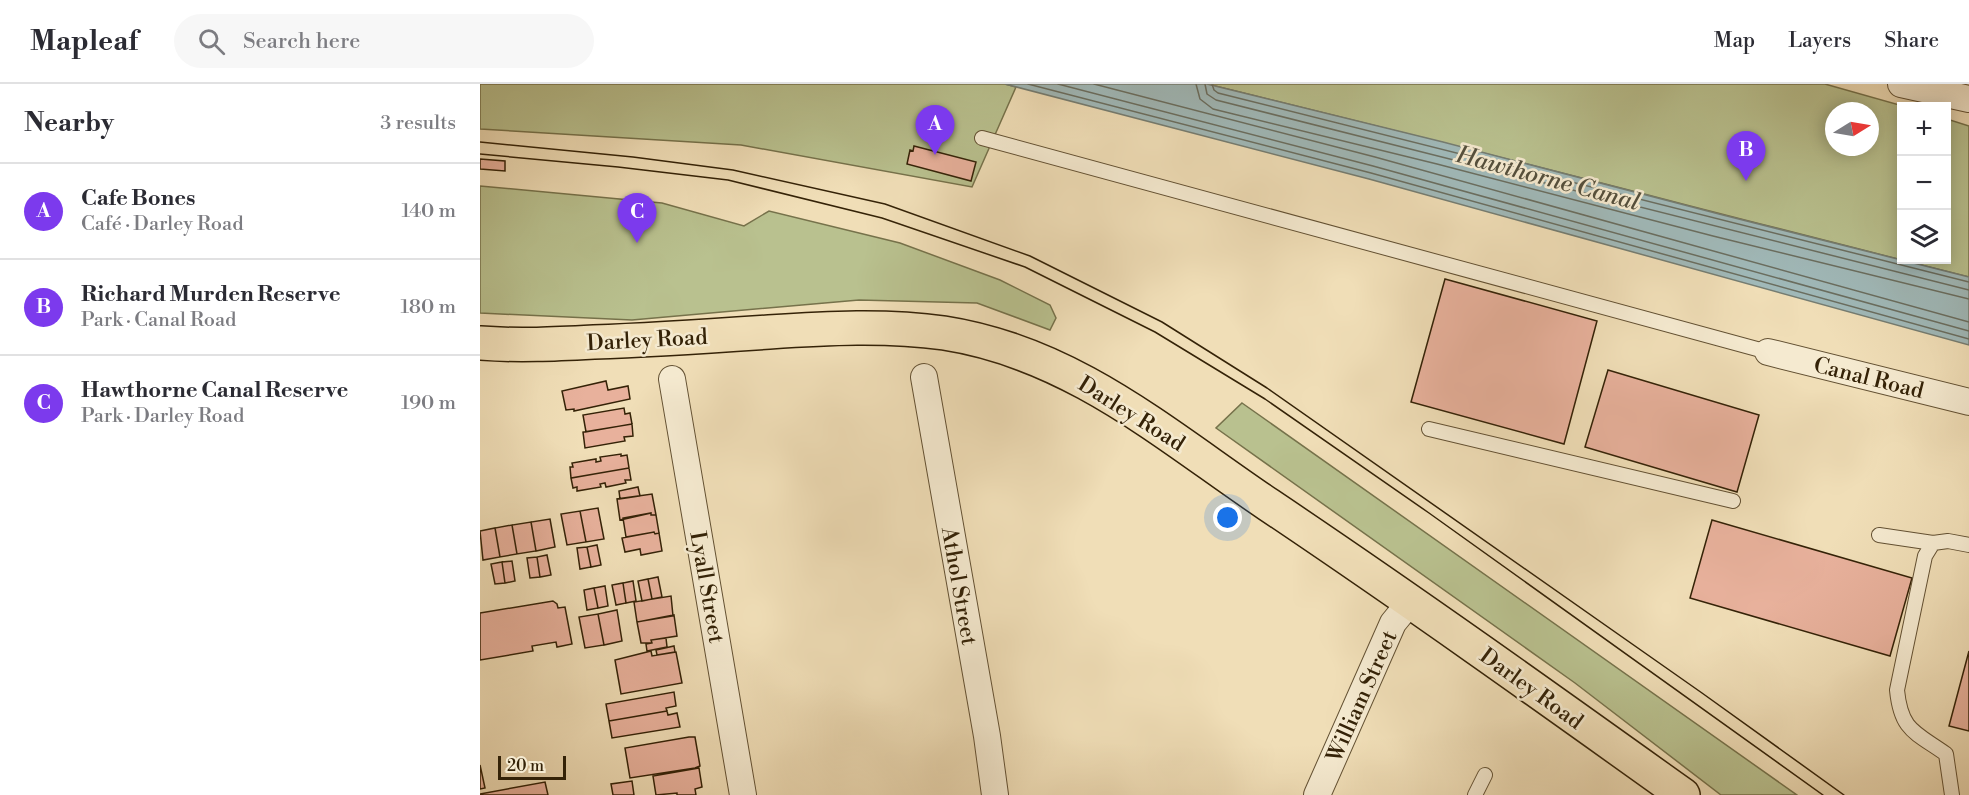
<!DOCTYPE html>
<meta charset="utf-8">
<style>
:root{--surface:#fff;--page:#f7f7f7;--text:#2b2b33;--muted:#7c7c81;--line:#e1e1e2;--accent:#7c3aed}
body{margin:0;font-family:"Libre Bodoni",serif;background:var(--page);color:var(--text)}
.controls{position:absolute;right:18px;top:18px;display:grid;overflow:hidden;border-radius:0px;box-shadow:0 3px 15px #0003}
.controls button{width:54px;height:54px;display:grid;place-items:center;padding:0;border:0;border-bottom:2px solid var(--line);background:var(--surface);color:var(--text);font:30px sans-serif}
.compass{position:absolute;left:1345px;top:18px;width:54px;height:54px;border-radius:50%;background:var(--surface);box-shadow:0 3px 15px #0003;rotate:79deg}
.scale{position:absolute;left:18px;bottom:15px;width:68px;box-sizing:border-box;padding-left:6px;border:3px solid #342207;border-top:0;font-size:16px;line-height:21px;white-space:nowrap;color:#342207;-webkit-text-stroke:4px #f5ead0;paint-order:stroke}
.you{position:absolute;left:748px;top:434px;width:21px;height:21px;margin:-15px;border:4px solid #fff;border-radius:50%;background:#1a73e8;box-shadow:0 0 0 9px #1a73e833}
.badge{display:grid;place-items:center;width:39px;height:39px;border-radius:50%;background:var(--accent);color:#fff;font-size:20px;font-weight:700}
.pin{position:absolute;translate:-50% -50px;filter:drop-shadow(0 2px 3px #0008)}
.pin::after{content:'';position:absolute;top:32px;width:21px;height:18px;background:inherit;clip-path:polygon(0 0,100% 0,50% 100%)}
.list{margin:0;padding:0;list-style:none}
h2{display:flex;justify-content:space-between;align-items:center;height:78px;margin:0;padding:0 24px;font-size:26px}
h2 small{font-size:20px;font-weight:400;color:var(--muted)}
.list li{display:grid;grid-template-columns:39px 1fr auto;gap:18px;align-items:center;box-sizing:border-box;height:96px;padding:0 24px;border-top:2px solid var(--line)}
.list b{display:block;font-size:22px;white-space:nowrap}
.list p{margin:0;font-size:20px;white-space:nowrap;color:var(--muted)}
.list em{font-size:20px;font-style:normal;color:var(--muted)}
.icon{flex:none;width:33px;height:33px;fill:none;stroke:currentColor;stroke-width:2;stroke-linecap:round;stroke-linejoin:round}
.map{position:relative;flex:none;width:1489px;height:711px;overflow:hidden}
header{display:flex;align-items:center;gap:36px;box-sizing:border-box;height:84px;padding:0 30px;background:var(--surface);border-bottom:2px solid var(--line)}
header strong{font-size:28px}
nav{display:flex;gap:33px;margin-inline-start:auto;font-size:21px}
.search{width:420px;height:54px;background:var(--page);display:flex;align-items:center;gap:15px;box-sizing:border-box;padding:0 21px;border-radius:33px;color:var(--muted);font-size:22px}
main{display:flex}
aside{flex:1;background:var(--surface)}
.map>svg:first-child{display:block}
</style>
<header>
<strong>Mapleaf</strong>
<div class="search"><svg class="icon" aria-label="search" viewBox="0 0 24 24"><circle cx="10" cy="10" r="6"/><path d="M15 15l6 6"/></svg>Search here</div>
<nav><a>Map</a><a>Layers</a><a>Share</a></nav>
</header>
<main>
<aside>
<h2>Nearby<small>3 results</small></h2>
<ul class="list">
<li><span class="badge">A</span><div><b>Cafe Bones</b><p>Café · Darley Road</p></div><em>140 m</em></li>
<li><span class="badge">B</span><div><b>Richard Murden Reserve</b><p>Park · Canal Road</p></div><em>180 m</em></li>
<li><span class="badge">C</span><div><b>Hawthorne Canal Reserve</b><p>Park · Darley Road</p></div><em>190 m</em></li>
</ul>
</aside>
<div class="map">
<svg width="1489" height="711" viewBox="0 0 1489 711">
<rect width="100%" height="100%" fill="#f0deb7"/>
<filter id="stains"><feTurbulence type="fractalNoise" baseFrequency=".00333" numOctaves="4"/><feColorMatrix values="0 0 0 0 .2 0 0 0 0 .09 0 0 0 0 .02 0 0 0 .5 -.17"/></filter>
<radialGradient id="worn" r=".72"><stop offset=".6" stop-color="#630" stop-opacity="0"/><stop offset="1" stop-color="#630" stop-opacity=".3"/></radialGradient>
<path fill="#b9c18f" stroke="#76724b" stroke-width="1.5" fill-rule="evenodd" d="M0,0H525L536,3L492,103L261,61L0,45Z
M727,0H1345L1423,22L1422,176H1466L1467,35L1489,42V193C1235,129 982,62 727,0ZM1354,27H1390V63H1354Z
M0,102L182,119L264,142L289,127L420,159L520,196L570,221L576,234L570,246L497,219L379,216L152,236L0,229Z
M762,319L1317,711H1241L1095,599L736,344Z"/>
<path fill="#a0b9b9" stroke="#757d72" stroke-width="1.5" d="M525,0H727L963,58L1239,130L1489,193V261L889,95Z"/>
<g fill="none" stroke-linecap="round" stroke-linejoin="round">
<path stroke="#6a6e60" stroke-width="1.5" d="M548,0L891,89L1489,255
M578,0L893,82L1489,247
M614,0L895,73L1489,238
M716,0L720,15L733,25L957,80L1233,152L1489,215
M725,0L727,10L736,16L1489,206
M732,0L734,6L738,9L1489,198"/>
</g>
<path fill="#e8b19c" stroke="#342207" stroke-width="1.5" d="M434,62L496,78L491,97L427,80L430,66L433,67Z
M0,75L25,77V87L0,85Z
M965,195L1117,237L1084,360L931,318Z
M1128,286L1279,331L1257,408L1105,363Z
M126,297L128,306L148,302L150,315L94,327V325L86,326L82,307Z
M144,324L145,330L150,329L152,340L106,348L103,331Z
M152,340L153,352L144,353L145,357L105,364L103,348Z
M141,370V372L147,371L149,384L91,394L90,383H93L92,379L116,375V378L121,377L120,373Z
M149,384L151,396H145L146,399L126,403L125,399L120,400L121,403L97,407V403L93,404L91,394Z
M158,403L160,412L140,415L139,407Z
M172,410L176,431H171V429L140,436L137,415Z
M118,424L124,455L106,458L100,427Z
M100,427L106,458L87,461L81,430Z
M171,429V431H176L179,449L175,450L174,448L146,453L143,434Z
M70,435L75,463L56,467L51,438Z
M1232,436L1432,494L1410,572L1210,514Z
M51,438L56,467L37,470L32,441Z
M32,441L37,470L20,473L15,444Z
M15,444L20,473L3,476L0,447Z
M174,448L175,450L179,449L182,467L161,471L160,465L145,468L142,454Z
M117,461L121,481L111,483L107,463Z
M107,463L111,483L100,485L97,464Z
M67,471L71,491L60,493L57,473Z
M57,473L60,493L50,494L47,474Z
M32,477L35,497L25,499L22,478Z
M22,478L25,499L15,500L11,480Z
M178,493L182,513L172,515L168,495Z
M168,495L172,515L162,517L158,497Z
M153,497L156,517L146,519L143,499Z
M143,499L146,519L136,521L132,501Z
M125,502L128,522L118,524L114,504Z
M114,504L118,524L107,526L104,506Z
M191,512L193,532L157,538L154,518Z
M73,517L77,520L78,524L85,523L92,560L77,563L76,558L52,562L53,567L0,576V529Z
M137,526L142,557L124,561L118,530Z
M118,530L124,561L105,564L99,533Z
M194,531L197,552L171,556L172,559H161L157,538Z
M186,554L187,563L167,567L166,560L172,559L171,556Z
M194,562L195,568L177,571L176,566Z
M171,567L172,572L196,568L202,599L141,610L135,576Z
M1489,567V647L1469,642Z
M194,608L196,622L186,624L187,627L129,637L126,620Z
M187,627L188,631L197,629L200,643L132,654L129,637Z
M209,653H215L220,682L215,684L150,694L145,664Z
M0,681L5,704L0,705Z
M219,684L222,703L215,705L216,711H197V709L176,711L173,692Z
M152,697L154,711H133L131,700Z
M65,698L68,711H0V710Z"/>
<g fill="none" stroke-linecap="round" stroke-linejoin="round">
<defs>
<path id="service" d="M502,54L1288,268
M949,345L1253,417
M1399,451L1453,459
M995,711L1005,691
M1472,711L1466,670C1435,648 1421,647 1417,606L1445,472L1453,459L1468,457L1489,461"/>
<path id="minor" d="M1421,0L1489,15
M1288,268L1489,318
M444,293L507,652L515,711
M192,295L263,711
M837,711L913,539L931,517"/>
<path id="primary" d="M0,259C38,262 76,260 114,258C173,256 231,252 289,248C347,244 407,241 464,249C593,269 685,351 789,421C929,515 1066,613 1203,711"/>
</defs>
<use href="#service" stroke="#635133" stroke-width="16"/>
<use href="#minor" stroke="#635133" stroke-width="28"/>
<use href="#primary" stroke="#342207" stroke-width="36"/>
<use href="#service" stroke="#f5ead0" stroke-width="14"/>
<use href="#minor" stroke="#f5ead0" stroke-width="26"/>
<use href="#primary" stroke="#f0deb7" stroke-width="33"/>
<path stroke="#342207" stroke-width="1.5" d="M0,58L153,73L253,86L405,120L550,172L682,238L787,304L1222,609L1364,711
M0,70L138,83L248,96L402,134L545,183L675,248L785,315L949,429L1343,711"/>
</g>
<g text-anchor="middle" stroke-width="5" stroke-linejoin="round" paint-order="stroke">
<g font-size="22" fill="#342207" stroke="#f5ead0">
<text transform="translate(167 255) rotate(-3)" y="8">Darley Road</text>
<text transform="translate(1389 293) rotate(14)" y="8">Canal Road</text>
<text transform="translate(652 329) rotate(32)" y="8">Darley Road</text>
<text transform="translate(480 502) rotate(80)" y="8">Athol Street</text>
<text transform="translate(228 503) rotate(80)" y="8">Lyall Street</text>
<text transform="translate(1052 604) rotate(36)" y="8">Darley Road</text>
<text transform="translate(881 612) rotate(-66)" y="8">William Street</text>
</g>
<g font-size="24" font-style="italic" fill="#544f3c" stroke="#f5ead0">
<text transform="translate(1068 94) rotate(15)" y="8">Hawthorne Canal</text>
</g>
</g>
<rect width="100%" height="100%" filter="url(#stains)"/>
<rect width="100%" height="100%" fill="url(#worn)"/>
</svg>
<div class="controls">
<button>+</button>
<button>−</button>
<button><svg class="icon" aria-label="layers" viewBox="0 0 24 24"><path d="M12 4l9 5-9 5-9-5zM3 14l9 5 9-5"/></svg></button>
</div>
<svg class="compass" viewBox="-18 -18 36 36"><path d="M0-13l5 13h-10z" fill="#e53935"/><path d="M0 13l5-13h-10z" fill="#7c7c81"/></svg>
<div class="scale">20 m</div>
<div class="you"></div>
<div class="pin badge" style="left:455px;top:71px">A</div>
<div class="pin badge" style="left:1266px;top:97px">B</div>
<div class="pin badge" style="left:157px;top:159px">C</div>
</div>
</main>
